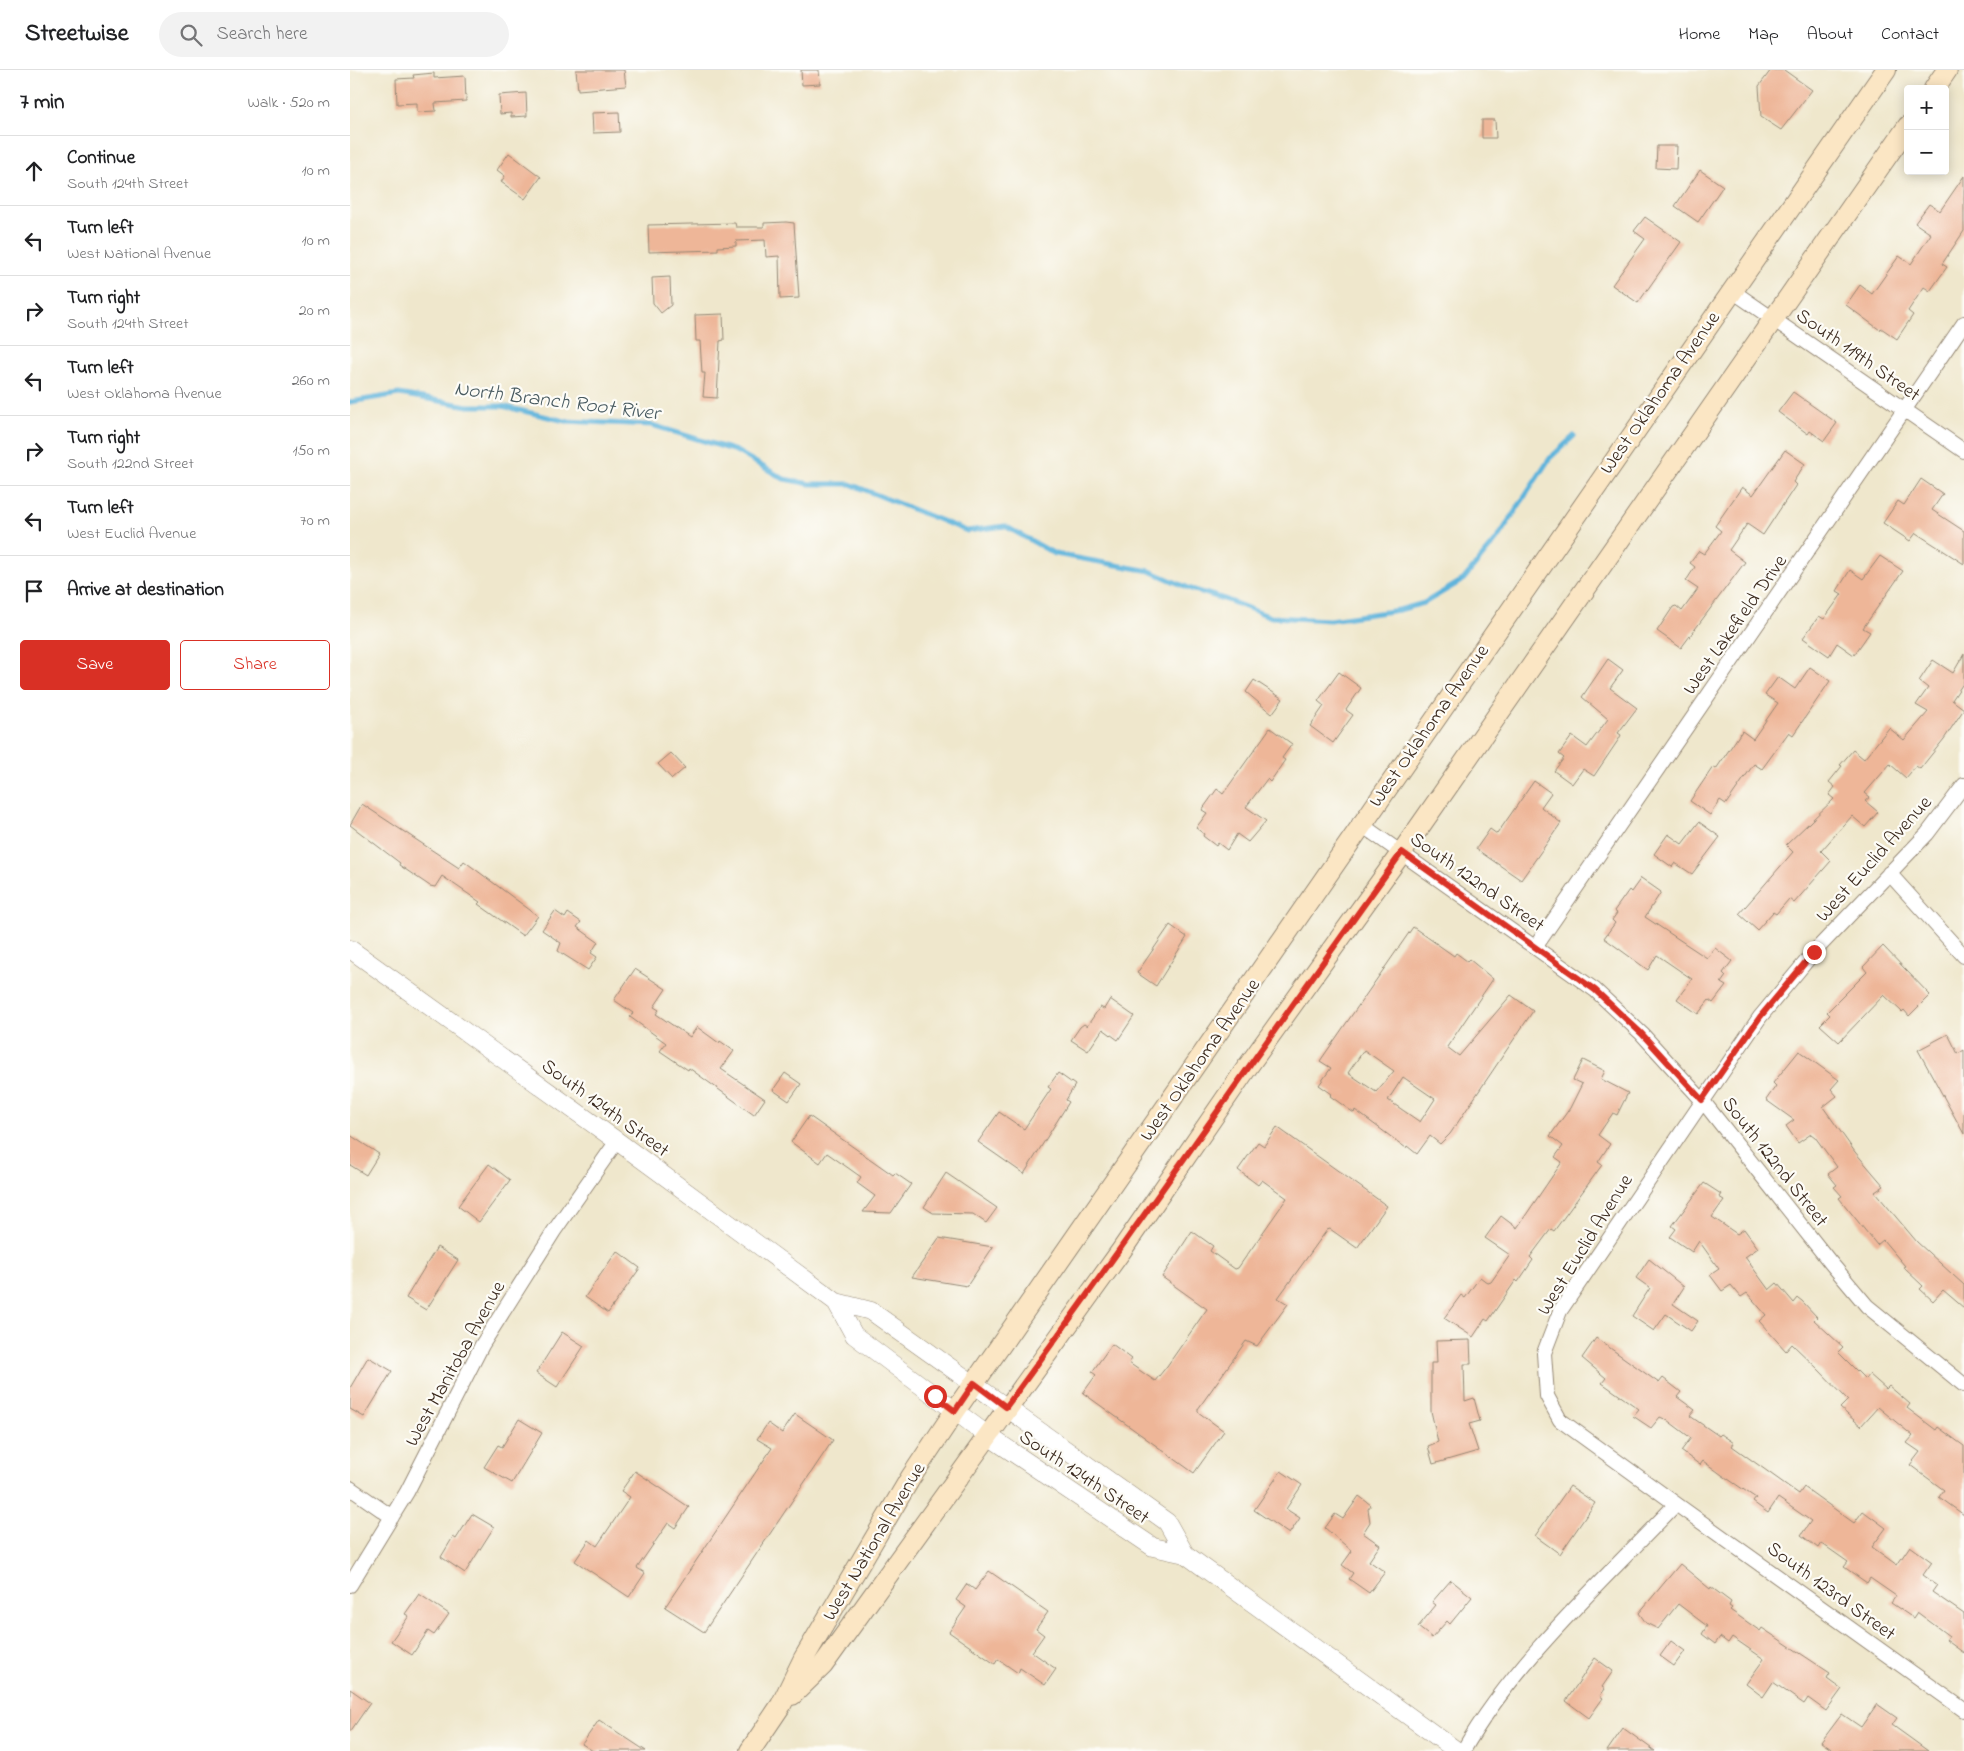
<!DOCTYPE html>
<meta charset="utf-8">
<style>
:root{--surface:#fff;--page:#f2f2f2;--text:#202124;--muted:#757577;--line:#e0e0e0;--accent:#d93025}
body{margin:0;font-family:"Indie Flower",sans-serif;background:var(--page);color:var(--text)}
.controls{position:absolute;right:15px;top:15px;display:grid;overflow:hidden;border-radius:5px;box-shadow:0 2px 12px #0003}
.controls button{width:45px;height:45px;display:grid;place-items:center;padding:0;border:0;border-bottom:1px solid var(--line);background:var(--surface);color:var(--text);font:25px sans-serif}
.stop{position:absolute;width:15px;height:15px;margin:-11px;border:4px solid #d93025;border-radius:50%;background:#fff}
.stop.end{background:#d93025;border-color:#fff;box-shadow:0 1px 5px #0008}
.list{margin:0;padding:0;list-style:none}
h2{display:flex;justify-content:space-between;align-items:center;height:65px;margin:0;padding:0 20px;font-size:21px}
h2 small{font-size:16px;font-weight:400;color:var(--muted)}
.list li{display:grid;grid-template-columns:32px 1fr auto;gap:15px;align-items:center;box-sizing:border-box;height:70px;padding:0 20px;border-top:1px solid var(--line)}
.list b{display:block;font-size:19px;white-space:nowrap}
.list p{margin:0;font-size:16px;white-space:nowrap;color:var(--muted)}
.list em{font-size:16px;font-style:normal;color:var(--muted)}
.actions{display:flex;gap:10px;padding:15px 20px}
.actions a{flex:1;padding:11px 0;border:1px solid var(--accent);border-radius:5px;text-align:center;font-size:18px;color:var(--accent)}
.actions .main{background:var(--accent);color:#fff}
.icon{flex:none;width:28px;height:28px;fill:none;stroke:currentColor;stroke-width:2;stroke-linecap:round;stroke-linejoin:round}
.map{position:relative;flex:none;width:1614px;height:1681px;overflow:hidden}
header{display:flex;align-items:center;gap:30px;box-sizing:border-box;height:70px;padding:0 25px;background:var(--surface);border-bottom:1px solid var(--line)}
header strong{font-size:24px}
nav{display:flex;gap:28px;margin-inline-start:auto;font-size:18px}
.search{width:350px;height:45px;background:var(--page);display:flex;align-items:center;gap:12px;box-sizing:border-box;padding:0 18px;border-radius:28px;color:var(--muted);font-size:19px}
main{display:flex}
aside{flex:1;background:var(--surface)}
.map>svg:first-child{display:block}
</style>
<header>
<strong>Streetwise</strong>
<div class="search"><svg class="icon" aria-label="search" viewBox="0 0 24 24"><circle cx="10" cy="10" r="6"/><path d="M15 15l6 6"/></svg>Search here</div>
<nav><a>Home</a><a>Map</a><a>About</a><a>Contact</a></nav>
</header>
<main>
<aside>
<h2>7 min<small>Walk · 520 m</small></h2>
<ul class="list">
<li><svg class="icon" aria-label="ahead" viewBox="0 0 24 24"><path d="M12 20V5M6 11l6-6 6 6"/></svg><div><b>Continue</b><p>South 124th Street</p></div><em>10 m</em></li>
<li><svg class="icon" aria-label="left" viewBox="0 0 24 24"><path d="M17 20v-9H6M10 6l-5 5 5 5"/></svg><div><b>Turn left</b><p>West National Avenue</p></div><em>10 m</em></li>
<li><svg class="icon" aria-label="right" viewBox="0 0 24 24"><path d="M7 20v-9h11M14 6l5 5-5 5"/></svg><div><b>Turn right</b><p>South 124th Street</p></div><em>20 m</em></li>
<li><svg class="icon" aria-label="left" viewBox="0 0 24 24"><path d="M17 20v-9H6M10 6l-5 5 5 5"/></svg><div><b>Turn left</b><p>West Oklahoma Avenue</p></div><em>260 m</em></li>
<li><svg class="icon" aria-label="right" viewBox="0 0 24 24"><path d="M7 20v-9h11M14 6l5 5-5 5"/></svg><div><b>Turn right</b><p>South 122nd Street</p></div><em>150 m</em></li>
<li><svg class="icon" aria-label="left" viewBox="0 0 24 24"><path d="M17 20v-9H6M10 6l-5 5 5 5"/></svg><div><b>Turn left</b><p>West Euclid Avenue</p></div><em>70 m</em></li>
<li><svg class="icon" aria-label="arrive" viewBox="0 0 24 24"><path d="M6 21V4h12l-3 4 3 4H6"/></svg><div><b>Arrive at destination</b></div></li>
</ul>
<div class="actions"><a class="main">Save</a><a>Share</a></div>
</aside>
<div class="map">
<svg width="1614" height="1681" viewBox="0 0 1614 1681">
<rect width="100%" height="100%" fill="#fdfcf7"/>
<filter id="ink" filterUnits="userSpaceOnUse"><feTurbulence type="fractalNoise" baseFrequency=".02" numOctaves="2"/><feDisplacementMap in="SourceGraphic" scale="10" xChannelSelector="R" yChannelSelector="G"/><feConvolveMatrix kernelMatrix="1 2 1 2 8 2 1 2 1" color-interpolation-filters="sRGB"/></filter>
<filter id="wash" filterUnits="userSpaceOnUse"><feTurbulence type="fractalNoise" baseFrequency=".0096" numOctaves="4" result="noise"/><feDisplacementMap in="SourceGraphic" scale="20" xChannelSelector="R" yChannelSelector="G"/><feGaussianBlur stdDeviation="1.12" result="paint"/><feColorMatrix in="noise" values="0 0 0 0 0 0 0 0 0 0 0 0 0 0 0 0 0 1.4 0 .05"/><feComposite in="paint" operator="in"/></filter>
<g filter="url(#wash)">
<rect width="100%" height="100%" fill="#efe7cc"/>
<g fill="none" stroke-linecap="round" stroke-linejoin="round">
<path stroke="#5fb4db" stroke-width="5" d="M0,332L49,324L118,336H152L215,351L302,355L386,381L434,409L460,414H500L617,461L655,456L705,484L800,501L841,519L877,530L921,547L980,550L1049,540L1074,533L1113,510L1147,469L1200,388L1224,366"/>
</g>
<g id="blocks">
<path fill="#eeb698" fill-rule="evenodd" d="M226,0H274L276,16L228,20Z
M451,0H469L470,14L452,15Z
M1421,0H1434L1462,20L1431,60L1411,47L1409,16Z
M84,3V8L115,6L116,31L85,33L86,41L67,42V33L47,34L46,9L64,8L63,5Z
M176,23L177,46L161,47V43L150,44L149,25Z
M269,42L270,62L243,63L242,43Z
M1132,50H1145L1146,68H1132Z
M1307,76H1327L1326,99L1306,98Z
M159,83L191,107L175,129L151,112L155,106L147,100Z
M1350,100L1373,116L1348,152L1325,136Z
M1614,106V161L1592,194L1597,197L1580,221L1574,217L1558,241L1563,245L1547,269L1531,258L1530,260L1496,235L1510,215L1522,224L1549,186L1561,194L1581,164L1565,153L1579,134L1590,141Z
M1295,147L1331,172L1288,233L1262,215L1295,169L1284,161Z
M436,152L444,153L449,228L430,229L429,186L416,187L415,170L386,171V176L368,177V180L299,182L298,155L385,153L386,157H414V153Z
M320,207L321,235L311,243L303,233L302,208Z
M373,244L374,270L370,271L367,328L353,327L355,303H352L350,271H346L345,245Z
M1443,322L1487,353L1474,371L1460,361L1458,364L1428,342Z
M1435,380L1455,394L1443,412L1446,415L1413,465L1397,454L1379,480L1395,492L1331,578L1307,561L1323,537L1326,536L1332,541L1348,519L1336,511L1345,497L1340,493L1349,481L1354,484L1371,461L1365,456L1392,417L1403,425Z
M1571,409L1593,424L1582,440L1614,461V494L1566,463L1560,471L1533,453L1548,431L1554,435Z
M1530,486L1553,501L1513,558L1520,562L1504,585L1487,573L1479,586L1453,568L1469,546L1474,549L1492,524L1487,521L1500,500L1513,509Z
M1614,584V612L1602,630L1614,639L1594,669L1570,699L1566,696L1556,708L1540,694L1515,723L1520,727L1515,731L1528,742L1515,757L1502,746L1471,781L1481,791L1444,833L1439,829L1426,844L1423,842L1407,860L1389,844L1443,782L1436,775L1484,729L1479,725L1485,717L1479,712L1492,696L1490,695L1503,680L1514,689L1539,658L1554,670L1578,642L1566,635L1578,618L1569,611L1583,590L1603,603Z
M1258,589L1273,600L1260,618L1287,638L1268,663L1271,665L1269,669L1244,706L1233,699L1222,714L1204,701L1214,688L1209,684L1222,666L1237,677L1258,649L1232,627Z
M1460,597L1480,611L1443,665L1439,662L1412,699L1404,694L1376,734L1370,730L1360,745L1340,731L1363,697L1366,699L1392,661L1403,669L1428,633L1415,625L1428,607L1445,619Z
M989,602L1011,618L996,640L1003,645L983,673L960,656L974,636L968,631Z
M904,610L933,629L922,644L896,622Z
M920,658L942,674L932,688L935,690L920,712L917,709L896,737L916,751L898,772L887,764L877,780L868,773L866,776L853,766L854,764L846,758L857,743L852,740L867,719L873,724Z
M321,683L335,698L322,709L308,694Z
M1184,711L1201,723L1191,737L1211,753L1171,810L1126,779L1140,759L1147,764Z
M12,734L109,798L114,791L188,846L173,866L128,834L130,832L92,806L85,817L80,816L49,795L50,793L0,755Z
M1349,752L1370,767L1342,804L1325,793L1322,797L1304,784L1318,764L1332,774Z
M1291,808L1311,822L1295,847L1357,888L1365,878L1382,891L1373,903L1376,906L1371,913L1376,916L1363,933L1359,930L1348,944L1327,929L1342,909L1307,885L1298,900L1254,868L1265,853L1262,850L1267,843L1264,841L1279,820L1281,822Z
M205,841L215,848L218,843L231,852L227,857L248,872L241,883L247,887L238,900L208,881L211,873L192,860Z
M820,855L837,867L806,916L787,903Z
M1063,857L1104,886L1106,883L1117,891L1119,889L1143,909L1097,977L1109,986L1161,925L1183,941L1100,1064L1090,1074L1080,1066L1067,1084L1057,1076L1056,1078L1005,1040L1004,1043L980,1026L982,1024L969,1015L981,998L970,991ZM1014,980L1044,1001L1026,1022L998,1003ZM1053,1007L1085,1029L1070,1052L1038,1030Z
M1533,876L1580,925L1559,946L1554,940L1552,942L1534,925L1489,972L1470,955L1480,945L1477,942L1517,902L1513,897Z
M285,899L316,919L304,937L309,940L306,944L340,967L347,957L369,973L370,971L384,981L371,999L415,1029L404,1045L339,998L338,1000L310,981L316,973L280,947L283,943L264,930Z
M760,929L784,946L768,970L753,959L738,981L721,970L730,957L734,954L737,956L750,937L754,939Z
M1598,964L1608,984L1614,980V1064L1568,980Z
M1449,981L1489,1010L1481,1019L1487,1026L1473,1037L1505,1082L1534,1116L1525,1122L1567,1172L1614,1215V1238L1593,1220L1583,1231L1570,1219L1573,1216L1554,1198L1555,1196L1533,1170L1527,1175L1489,1128L1492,1126L1484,1117L1487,1115L1478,1104L1487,1097L1465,1067L1461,1064L1448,1073L1436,1056L1444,1050L1416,1030L1426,1016L1423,1013Z
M1233,990L1255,1001L1251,1009L1278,1023L1267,1045L1263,1043L1248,1065L1260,1074L1248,1092L1252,1095L1204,1161L1201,1159L1180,1187L1183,1190L1168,1212L1166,1210L1138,1251L1135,1249L1123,1267L1094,1248L1111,1225L1115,1228L1130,1207L1138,1213L1141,1212L1160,1185L1135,1168L1151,1146L1167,1158L1212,1092L1205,1087L1213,1076L1200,1066L1220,1038L1232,1014L1223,1010Z
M435,1003L451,1014L439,1031L423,1020Z
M708,1003L725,1015L716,1030L719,1032L674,1104L628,1072L649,1042L674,1059L701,1019L698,1017Z
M459,1046L543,1105L545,1103L561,1114L541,1143L513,1142L525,1126L507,1113L511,1107L477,1083L470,1093L441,1072Z
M927,1057L1037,1136L1007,1178L980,1159L977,1160L928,1228L938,1234L907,1276L896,1271L848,1339V1342L874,1361L844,1403L733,1323L746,1305L742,1302L762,1274L782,1289L779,1293L805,1311L817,1296L857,1239L812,1207L842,1161L863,1176L860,1181L885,1199L888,1198L937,1128L912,1110L908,1115L888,1100L908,1072L914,1076Z
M0,1065L29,1084L16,1105L0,1095Z
M139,1094L160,1110L129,1152L108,1136Z
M596,1103L647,1138L636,1153L623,1144L583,1143L574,1137Z
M1354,1113L1371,1124L1369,1127L1374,1130L1362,1147L1387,1164L1394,1159L1408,1178L1395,1187L1419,1220L1427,1213L1444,1233L1448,1228L1452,1231L1467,1247L1464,1250L1493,1277L1488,1282L1515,1309L1519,1304L1536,1319L1539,1316L1560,1334L1557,1338L1586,1360L1588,1357L1614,1376V1445L1589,1427L1594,1420L1560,1395L1570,1382L1557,1373L1563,1366L1528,1337L1511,1356L1490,1338L1498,1330L1468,1299L1442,1274L1436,1281L1409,1251L1416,1245L1397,1223L1391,1227L1381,1215L1372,1221L1360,1205L1369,1199L1349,1171L1342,1182L1320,1167L1326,1159L1322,1156Z
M589,1168L643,1177L617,1216L562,1207Z
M87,1177L108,1190L76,1240L56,1228Z
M267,1181L290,1198L258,1243L235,1227Z
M1299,1189L1334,1217L1323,1234L1348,1251L1341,1261L1316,1244L1304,1261L1282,1246L1300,1218L1286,1208Z
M212,1262L234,1276L207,1317L186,1303Z
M1246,1268L1309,1313L1313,1308L1331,1322L1327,1327L1345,1340L1340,1346L1369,1366L1371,1364L1384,1373L1382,1376L1389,1381L1449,1424L1454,1417L1504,1453L1513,1441L1536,1458L1522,1477L1547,1495L1560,1476L1582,1492L1573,1505L1587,1515L1582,1522L1614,1544V1583L1596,1570L1599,1566L1567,1542L1563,1548L1541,1533L1546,1526L1520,1508L1517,1513L1494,1497L1498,1492L1471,1473L1468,1478L1451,1465L1461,1451L1428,1428L1418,1443L1403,1432L1406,1428L1372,1405L1353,1391L1350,1395L1331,1381L1341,1368L1317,1350L1310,1347L1301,1358L1283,1346L1289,1339L1252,1313L1256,1308L1232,1288Z
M1120,1270L1121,1294H1114L1115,1331L1124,1328L1130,1351L1119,1354L1128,1381L1083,1394L1078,1376L1088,1372L1081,1341V1293H1087L1086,1271Z
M18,1287L42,1301L14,1347L0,1339V1318Z
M445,1344L483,1370L354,1562L315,1537L422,1378L407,1369L418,1353L432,1363Z
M169,1349L192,1363L162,1413L134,1397L148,1375L152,1377Z
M285,1401L339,1437L325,1458L318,1453L287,1498L295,1503L279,1527L225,1491L239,1470L247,1476L280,1427L271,1421Z
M931,1401L952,1415L936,1439L950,1448L939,1464L904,1440Z
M1220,1416L1245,1433L1210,1484L1185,1466Z
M1009,1426L1021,1435L1018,1439L1020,1452L1013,1463L1030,1475L1019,1491L1035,1502L1019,1523L999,1509L1003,1503L992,1495L1002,1481L975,1458L985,1444L993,1449Z
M122,1444L144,1457L115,1503L91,1487L103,1467L106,1469Z
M1330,1494L1360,1519L1361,1517L1381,1532L1379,1536L1382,1538L1380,1540L1410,1561L1412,1558L1480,1603L1477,1608L1492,1619L1476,1641L1458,1628L1454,1634L1423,1612L1413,1627L1396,1614L1414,1589L1382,1567L1378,1573L1370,1567L1365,1574L1352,1564L1357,1556L1328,1534L1308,1559L1296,1553L1289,1543Z
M639,1501L698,1542L686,1559L694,1565L682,1582L706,1599L695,1615L670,1598L668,1603L648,1589L645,1594L599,1562L616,1537L606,1530L617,1514L625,1520Z
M1101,1510L1122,1527L1100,1554L1097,1551L1082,1568L1068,1557L1086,1535L1082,1532Z
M69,1524L99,1544L84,1565L78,1561L62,1585L41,1571L59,1546L55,1544Z
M1321,1571L1335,1581L1324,1596L1310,1586Z
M1245,1588L1263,1601L1252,1617L1255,1619L1250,1626L1253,1628L1239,1648L1216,1631Z
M0,1619L20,1633L0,1662Z
M1527,1634L1547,1648L1542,1655L1578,1681H1484L1471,1672L1492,1644L1511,1657Z
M249,1650L296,1681H243L232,1674Z
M1273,1658L1305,1681H1257Z"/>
</g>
</g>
<g filter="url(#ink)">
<use href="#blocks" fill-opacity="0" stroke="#958875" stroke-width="1"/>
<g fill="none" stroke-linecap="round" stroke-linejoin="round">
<defs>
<path id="minor" d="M1381,220L1614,381
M1009,753L1245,920L1292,964L1352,1030L1480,1192L1517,1236L1614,1315
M1539,803L1614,886
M1186,876L1614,253
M0,1418L42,1447
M1326,1434L1614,1640
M0,1515L57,1422L132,1275L204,1161L267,1071
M1113,1681C1165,1590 1254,1510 1326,1434L1210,1350L1197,1326L1194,1283L1210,1241L1410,947L1464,882L1577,764L1614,715"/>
<path id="tertiary" d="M0,879L267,1071L486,1232L521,1241L817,1452L835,1484
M486,1232L504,1265L637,1365L803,1477L835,1484L1107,1681"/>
<path id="secondary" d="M1584,19L1597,0
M442,1625L473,1595L771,1181L896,999L1052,782L1558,56
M400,1681L431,1635L454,1588L561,1407L605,1341C913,893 1222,445 1536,0"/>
</defs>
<use href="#minor" stroke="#958875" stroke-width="16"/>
<use href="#tertiary" stroke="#958875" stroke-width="19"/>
<use href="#secondary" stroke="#958875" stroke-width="22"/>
<use href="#minor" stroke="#fff" stroke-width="14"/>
<use href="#tertiary" stroke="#fff" stroke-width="18"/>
<use href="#secondary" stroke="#fbe6c4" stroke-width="20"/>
</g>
</g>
<g fill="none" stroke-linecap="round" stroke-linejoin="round" filter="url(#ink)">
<path stroke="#d93025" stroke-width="6" d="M585,1326L605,1341L624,1313L656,1337C790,1154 919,966 1052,782L1245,920L1292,964L1352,1030L1410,947L1464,882"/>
</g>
<g text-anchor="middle" stroke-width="4.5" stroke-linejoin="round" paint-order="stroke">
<g font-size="20" fill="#3b2a1e" stroke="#fdfcf7">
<text transform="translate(1509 284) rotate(35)" y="7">South 119th Street</text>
<text transform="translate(1309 322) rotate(-55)" y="7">West Oklahoma Avenue</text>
<text transform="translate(1384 554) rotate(-55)" y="7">West Lakefield Drive</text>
<text transform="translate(1078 655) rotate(-55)" y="7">West Oklahoma Avenue</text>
<text transform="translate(1523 788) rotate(-48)" y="7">West Euclid Avenue</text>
<text transform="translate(1128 811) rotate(35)" y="7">South 122nd Street</text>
<text transform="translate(849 989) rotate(-55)" y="7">West Oklahoma Avenue</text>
<text transform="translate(256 1037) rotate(36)" y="7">South 124th Street</text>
<text transform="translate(1426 1091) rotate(52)" y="7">South 122nd Street</text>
<text transform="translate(1234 1174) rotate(-58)" y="7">West Euclid Avenue</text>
<text transform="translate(104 1293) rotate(-61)" y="7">West Manitoba Avenue</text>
<text transform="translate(735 1406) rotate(34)" y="7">South 124th Street</text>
<text transform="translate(523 1471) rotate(-59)" y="7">West National Avenue</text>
<text transform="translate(1482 1520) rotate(36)" y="7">South 123rd Street</text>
</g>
<g font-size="21" font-style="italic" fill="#485a60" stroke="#fdfcf7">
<text transform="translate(207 330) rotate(7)" y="7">North Branch Root River</text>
</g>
</g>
</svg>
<div class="controls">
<button>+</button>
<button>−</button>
</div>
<div class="stop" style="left:585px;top:1326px"></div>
<div class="stop end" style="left:1464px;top:882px"></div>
</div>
</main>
